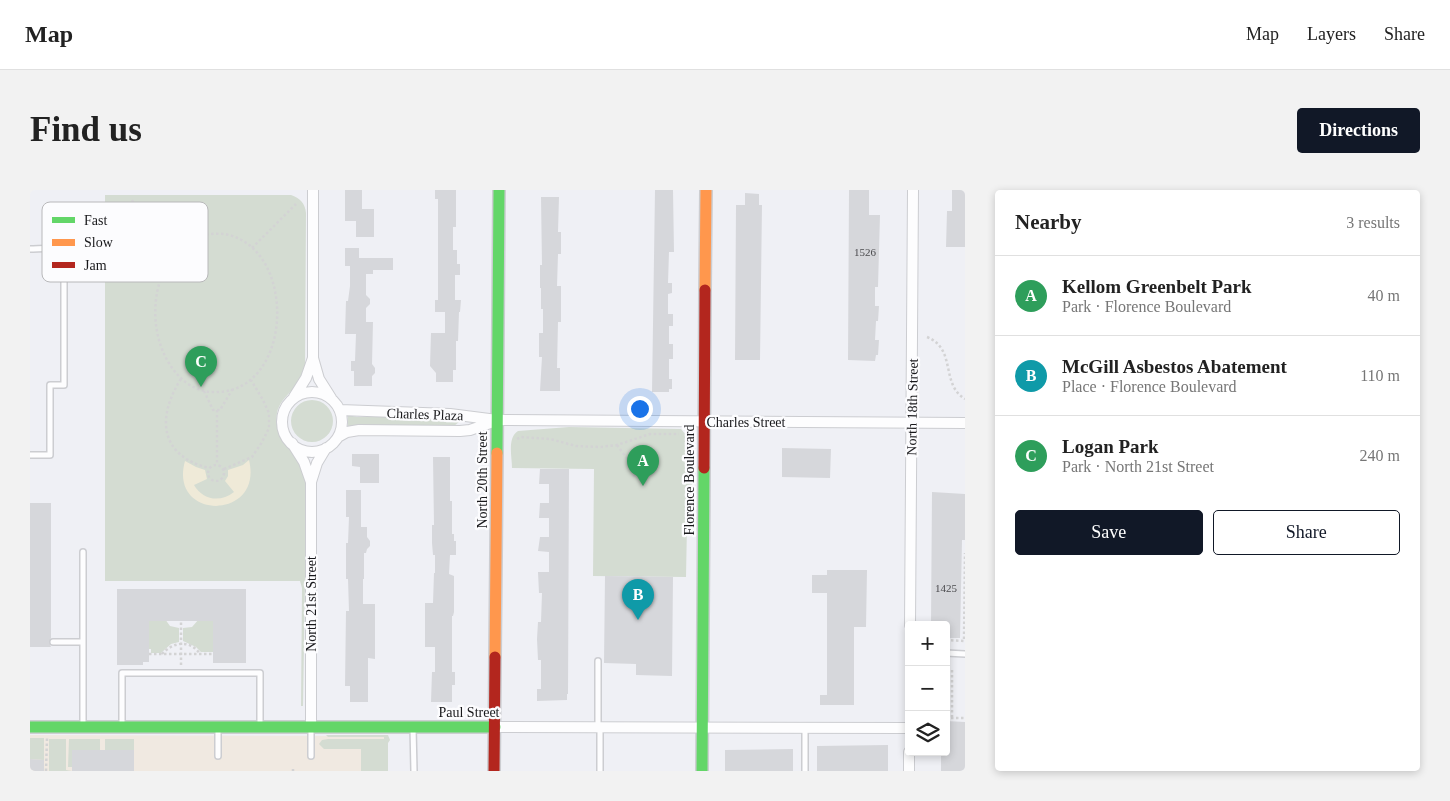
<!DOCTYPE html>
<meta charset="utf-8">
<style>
:root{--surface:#fff;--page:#f2f2f2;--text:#222;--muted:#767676;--line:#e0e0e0;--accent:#111827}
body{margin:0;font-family:Georgia,serif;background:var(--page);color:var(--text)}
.controls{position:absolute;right:15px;bottom:15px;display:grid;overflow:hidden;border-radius:5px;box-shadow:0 2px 8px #0003}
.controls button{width:45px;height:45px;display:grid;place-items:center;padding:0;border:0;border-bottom:1px solid var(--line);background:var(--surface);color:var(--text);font:25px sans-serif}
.you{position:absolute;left:609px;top:218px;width:18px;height:18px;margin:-12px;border:4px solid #fff;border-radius:50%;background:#1a73e8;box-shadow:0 0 0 8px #1a73e833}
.badge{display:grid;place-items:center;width:32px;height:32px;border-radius:50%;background:var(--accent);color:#fff;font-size:16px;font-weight:700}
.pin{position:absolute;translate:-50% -41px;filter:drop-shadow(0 1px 2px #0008)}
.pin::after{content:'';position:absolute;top:26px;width:18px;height:15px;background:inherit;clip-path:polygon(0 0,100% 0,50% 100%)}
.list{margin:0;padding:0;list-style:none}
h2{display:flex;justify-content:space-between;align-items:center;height:65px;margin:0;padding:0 20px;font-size:21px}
h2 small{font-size:16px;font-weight:400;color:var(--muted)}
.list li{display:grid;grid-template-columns:32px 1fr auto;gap:15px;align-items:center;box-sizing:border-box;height:80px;padding:0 20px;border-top:1px solid var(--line)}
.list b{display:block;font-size:19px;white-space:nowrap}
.list p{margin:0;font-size:16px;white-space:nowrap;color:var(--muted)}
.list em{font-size:16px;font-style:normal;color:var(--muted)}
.actions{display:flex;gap:10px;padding:15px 20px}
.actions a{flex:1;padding:11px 0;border:1px solid var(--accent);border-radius:5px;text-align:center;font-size:18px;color:var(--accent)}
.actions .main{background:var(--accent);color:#fff}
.icon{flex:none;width:28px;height:28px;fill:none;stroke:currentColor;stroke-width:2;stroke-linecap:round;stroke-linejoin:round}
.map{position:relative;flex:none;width:935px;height:581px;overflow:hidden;border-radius:5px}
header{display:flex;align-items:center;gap:30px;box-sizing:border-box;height:70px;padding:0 25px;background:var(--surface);border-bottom:1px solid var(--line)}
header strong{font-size:24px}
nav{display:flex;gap:28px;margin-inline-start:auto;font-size:18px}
.intro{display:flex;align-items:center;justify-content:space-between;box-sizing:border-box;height:120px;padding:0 30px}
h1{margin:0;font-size:35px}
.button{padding:12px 22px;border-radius:5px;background:var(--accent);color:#fff;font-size:18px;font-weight:700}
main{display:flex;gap:30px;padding:0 30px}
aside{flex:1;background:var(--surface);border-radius:5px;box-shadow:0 2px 8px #0003}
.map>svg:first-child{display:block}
</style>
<header>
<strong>Map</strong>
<nav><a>Map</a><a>Layers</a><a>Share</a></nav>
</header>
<div class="intro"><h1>Find us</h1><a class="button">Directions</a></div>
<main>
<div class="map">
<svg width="935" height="581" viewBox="0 0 935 581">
<rect width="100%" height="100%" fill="#eff0f5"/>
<path fill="#f0e9e1" d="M0,545L358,546V581H0Z"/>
<path fill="#d4dcd2" d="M75,5H261C270,8 275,13 276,23L275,178C272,198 251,204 247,223C242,251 272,263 275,289V391L273,516H271L272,398L270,391H75Z
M261 231a21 21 0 1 1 42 0a21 21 0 1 1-42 0Z
M318,225L327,227H426L429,232L424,236L318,237Z
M539,237L651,239L661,251L662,335H657L656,387L563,386L564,279L482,278C482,267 477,248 488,241Z
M130,422L140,436L149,438V452L141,454L131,463H121V459H119V424Z
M183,425V462H171L166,457L153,451V438L162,437L169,429Z
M296,545H358L360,550L358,553V581H331V559H294L289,554L292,550L298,549H354V547H298Z
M0,548H14V570L0,569Z
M19,549H36V580L42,581H19Z
M39,549H70V560H42V577H38Z
M75,549H104V560H75Z"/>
<path fill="#efead8" d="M219,270C234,331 138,331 155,271L166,277L175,280L177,289L164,295C173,310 190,313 204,302L195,291L198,286V280L213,275Z"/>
<path fill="#d6d7db" d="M315,0H332V19H344V47H326V31H315Z
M405,0H426V37H423V60H427V74H430V85H425V110H431L430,122H429L428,151H426V180H423V192H406V183L400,176L401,143H415V122H405V110H408V9H405Z
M625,0H643L644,62H639L638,93H642V103L638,104V124H643V136H639V154H643V169H639V189H642V199H639V202H622Z
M819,0H839V25H850L848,97H845V116H849L848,131H846L845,150H849L848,165H846L845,171L818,170Z
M922,0H935V57H916L917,21H922Z
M715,3L729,4V15H732L730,170H705L706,15H715Z
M511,7H529L528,42H531V64H528L527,96H531V132H528L527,178H530V201H510L512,167H509V143H513V119H511V98H510V75H512Z
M315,58H329V68H363V80H343V84H336V105L340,109V114L336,118V132H343L342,174L345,178V183L342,186V196H324V181H321V171H325L326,144H315L316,111H318L320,96V76H315Z
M752,258L801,259L800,288L752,287Z
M322,264H349V293H330V277L322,276Z
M403,267H420V311H422V344H424V351H426V365H420L419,384L424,386V422L423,426H422V482H425V495H422V512H401L402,482H405V457H395V413H403L404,383H405V365H403L402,353V335H404Z
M510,279H539L538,504H537V510L507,511V499H511V470H508L507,449L508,432H511L512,403H509L508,382H519V362L508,361L510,347H519V328H509L510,313H519V294H509Z
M316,300H331V337H337V347L340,351V356L337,359L336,363H334V389H333V414H345V469L338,468V512H320V496H315L316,421H319L318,389H316V353H318L319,327H316Z
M902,302L935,304V350H932L930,448H916V435H901Z
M0,313H21V448L19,452L21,457H0Z
M797,380H837L836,437H824V515H790V505H797V403H782V385H797Z
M575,386L643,387L642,486L606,485V474L574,473Z
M87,399H216V473H183V431H119V472H113V475H87Z
M916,531L935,532V581H911V562H916Z
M858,555V581H787V556Z
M763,559V581H695V560Z
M42,560H104V581H42Z
M0,569L14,570V581H0Z"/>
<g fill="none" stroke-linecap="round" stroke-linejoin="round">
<defs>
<path id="lane" d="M0,59C13,59 26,55 34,67V195H20V265H0
M23,452H53
M916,463L935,464
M568,471V538
M53,537V362
M92,537V483H230V535
M383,537L384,581
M188,538V566
M570,538V581
M281,566V537
M775,581V538"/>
<path id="street" d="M283,0V168L289,189L301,208
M252 232a30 30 0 1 1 60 0a30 30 0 1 1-60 0Z
M264,207L276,188L283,168
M310,220L420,224L467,230L935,233
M308,247L317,242L329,240L430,241L440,240L466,231
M262,253L274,272L281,292V537
M281,292L287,273L296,258
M880,435L883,0
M465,537L879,538
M879,581V562"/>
<path id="fast" d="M467,263L469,0
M0,537H465
M672,581L674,278"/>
<path id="slow" d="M675,100L676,0
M465,467L467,263"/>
<path id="jam" d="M674,278L675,100
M464,581L465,467"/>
</defs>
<use href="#lane" stroke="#cccdd1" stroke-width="8"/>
<use href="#street" stroke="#cccdd1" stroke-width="12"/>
<use href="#fast" stroke="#cccdd1" stroke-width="14"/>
<use href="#slow" stroke="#cccdd1" stroke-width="14"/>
<use href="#jam" stroke="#cccdd1" stroke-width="14"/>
<path stroke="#d3d3d4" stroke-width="2.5" stroke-dasharray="2.5 2.5" stroke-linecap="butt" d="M102,10L106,18L149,58
M176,44C184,44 192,43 199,45C268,63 262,201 187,202C172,203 157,196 147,184C118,152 117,89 150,59C157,52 167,48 176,44Z
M222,58L266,14
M897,147C927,159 910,194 935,209
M151,189C126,228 130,266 179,278
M174,201L183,220H190L202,200
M187,220V275
M487,249L491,247L520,249L546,256L570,257L587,255L620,244H649
M587,255L603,277L604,288
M178 283a8 8 0 1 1 16 0a8 8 0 1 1-16 0Z
M194,279L222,267L232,252L239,238V223L233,210L221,190
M916,450L934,451L935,363
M119,464H183
M132,464C143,452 160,449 170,464
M151,475V431
M922,480V528
M916,528H935
M16,581L17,548
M263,581V579"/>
<use href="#lane" stroke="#fdfdfe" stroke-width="5"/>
<use href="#street" stroke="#fdfdfe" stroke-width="10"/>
<use href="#fast" stroke="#63d668" stroke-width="11"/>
<use href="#slow" stroke="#ff974d" stroke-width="11"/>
<use href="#jam" stroke="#b3261e" stroke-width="11"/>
</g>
<g text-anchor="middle" stroke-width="4.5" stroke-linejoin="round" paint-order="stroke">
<g font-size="11" fill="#4a4a4d">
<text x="835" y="66">1526</text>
<text x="916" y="402">1425</text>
</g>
<g font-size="14" fill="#18181b" stroke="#fcfcfe">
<text transform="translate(882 217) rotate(-89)" y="5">North 18th Street</text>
<text transform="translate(395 224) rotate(2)" y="5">Charles Plaza</text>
<text x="716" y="237">Charles Street</text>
<text transform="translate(452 290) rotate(-90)" y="5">North 20th Street</text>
<text transform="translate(659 290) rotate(-90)" y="5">Florence Boulevard</text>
<text transform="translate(281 414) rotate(-90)" y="5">North 21st Street</text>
<text x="439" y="527">Paul Street</text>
</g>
</g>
<rect x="12" y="12" width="166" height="80" rx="8" fill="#fcfcfe" stroke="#b8b8ba" stroke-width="1"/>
<rect x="22" y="27" width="23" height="6" fill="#63d668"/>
<rect x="22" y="49" width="23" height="7" fill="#ff974d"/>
<rect x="22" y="72" width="23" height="6" fill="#b3261e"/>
<g font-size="14" fill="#18181b">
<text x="54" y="35">Fast</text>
<text x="54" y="57">Slow</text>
<text x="54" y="80">Jam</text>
</g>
</svg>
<div class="controls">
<button>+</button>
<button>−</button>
<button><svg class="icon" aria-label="layers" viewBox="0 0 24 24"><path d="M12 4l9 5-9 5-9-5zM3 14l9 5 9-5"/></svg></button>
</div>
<div class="you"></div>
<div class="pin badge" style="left:613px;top:296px;background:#2e9e5b">A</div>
<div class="pin badge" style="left:608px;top:430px;background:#0f9aa8">B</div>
<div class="pin badge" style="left:171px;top:197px;background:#2e9e5b">C</div>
</div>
<aside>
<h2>Nearby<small>3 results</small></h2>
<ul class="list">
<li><span class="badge" style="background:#2e9e5b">A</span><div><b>Kellom Greenbelt Park</b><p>Park · Florence Boulevard</p></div><em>40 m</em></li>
<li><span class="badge" style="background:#0f9aa8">B</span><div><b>McGill Asbestos Abatement</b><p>Place · Florence Boulevard</p></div><em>110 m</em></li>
<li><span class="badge" style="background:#2e9e5b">C</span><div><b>Logan Park</b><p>Park · North 21st Street</p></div><em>240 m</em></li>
</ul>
<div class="actions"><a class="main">Save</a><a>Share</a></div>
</aside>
</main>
